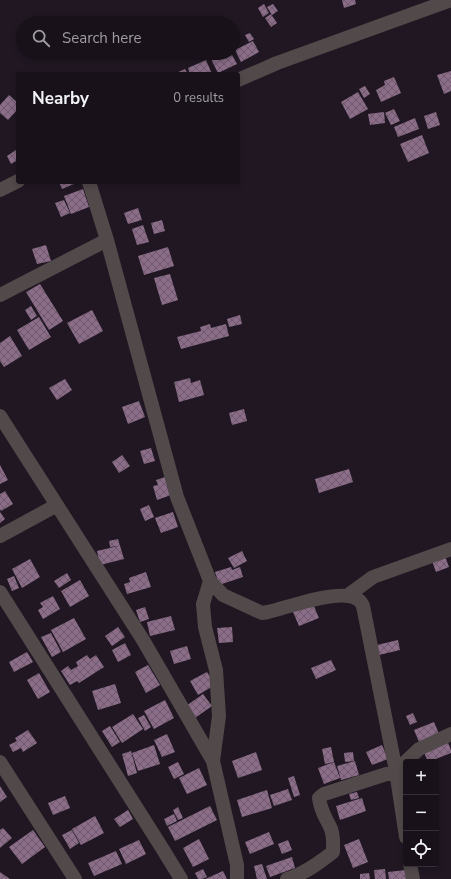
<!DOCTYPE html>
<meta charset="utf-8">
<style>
:root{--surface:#18111a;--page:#251f27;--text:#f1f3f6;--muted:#9f9da2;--line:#363139}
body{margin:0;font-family:"Nunito Sans",sans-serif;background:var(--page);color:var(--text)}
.controls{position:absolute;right:12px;bottom:12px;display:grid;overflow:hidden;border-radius:4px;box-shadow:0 2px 6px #0003}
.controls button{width:36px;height:36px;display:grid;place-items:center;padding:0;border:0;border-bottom:1px solid var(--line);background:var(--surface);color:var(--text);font:20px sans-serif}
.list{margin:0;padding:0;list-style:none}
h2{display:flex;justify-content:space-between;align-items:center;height:52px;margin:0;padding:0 16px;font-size:17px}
h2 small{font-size:13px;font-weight:400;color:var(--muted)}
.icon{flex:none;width:22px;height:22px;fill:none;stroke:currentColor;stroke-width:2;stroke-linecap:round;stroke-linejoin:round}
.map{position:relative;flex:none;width:451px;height:879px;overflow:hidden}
.search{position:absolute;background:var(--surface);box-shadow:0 2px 6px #0003;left:16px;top:16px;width:224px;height:44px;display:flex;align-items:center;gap:10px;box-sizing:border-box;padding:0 14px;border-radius:22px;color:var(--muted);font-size:15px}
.panel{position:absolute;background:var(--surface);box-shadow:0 2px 6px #0003;left:16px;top:72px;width:224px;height:112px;border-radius:4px}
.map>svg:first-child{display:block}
</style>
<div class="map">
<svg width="451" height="879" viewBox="0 0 451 879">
<defs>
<pattern id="building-cross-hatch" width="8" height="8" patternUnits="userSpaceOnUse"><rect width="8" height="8" fill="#8b6d89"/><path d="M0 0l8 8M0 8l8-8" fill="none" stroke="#6d5b6c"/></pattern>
</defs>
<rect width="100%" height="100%" fill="#201722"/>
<path fill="url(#building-cross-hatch)" d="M342,0H355L356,4L344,8Z
M264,4L269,13L263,17L258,8Z
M273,4L278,11L272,15L267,7Z
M271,14L277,23L271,27L265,18Z
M250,33L254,39L249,42L245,35Z
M253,41L259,52L241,62L235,50Z
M224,53H231L237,64L218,73L211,59Z
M206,60L212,74H190L188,68Z
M185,69L188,74H174Z
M451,71V91L444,94L437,75Z
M394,77L401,93L381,102L376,90L385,85L384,81Z
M365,86L370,94L364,98L359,89Z
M358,92L368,109L350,119L341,102Z
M9,95L18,103V109L8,120L0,113V105Z
M394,109L400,121L391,125L385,113Z
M384,112L385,123L370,125L368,114Z
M436,112L440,125L428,129L424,116Z
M415,118L419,129L398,137L394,127Z
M422,135L429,153L408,162L400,144Z
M16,150L18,152V160L11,164L7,156Z
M59,182H74V184L62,189Z
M83,189L89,207L71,214L64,196Z
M64,200L70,213L61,217L55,203Z
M138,208L142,220L128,224L124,213Z
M162,220L165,231L154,234L151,223Z
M143,225L149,242L137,245L132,229Z
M46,245L51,261L37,264L32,249Z
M168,247L174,266L144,275L138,256Z
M170,274L178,300L162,305L154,278Z
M40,284L63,321L49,330L26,292Z
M31,306L37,316L31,320L25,310Z
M92,310L103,331L79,344L67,323Z
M240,315L242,324L229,327L227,319Z
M39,317L51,337L29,350L17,330Z
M210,324L211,328L226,324L229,336L181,349L177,337L201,331L200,327Z
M10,336L22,356L4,367L0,361V343Z
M190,378L191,383L200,380L204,395L179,402L174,382Z
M65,379L72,390L57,400L49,388Z
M139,401L145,417L128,424L122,407Z
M244,409L247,421L232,425L229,413Z
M151,448L155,461L144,464L140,451Z
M122,455L130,466L119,473L112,462Z
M0,465L8,480L0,484Z
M349,469L353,482L319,493L315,479Z
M165,477L171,495L157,500L153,486L158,485L156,480Z
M5,491L13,504L1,511L0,509V494Z
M149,505L154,517L145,521L140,509Z
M0,512L5,519L0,523Z
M173,512L178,527L161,533L155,518Z
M118,539L124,559L100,565L97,551L118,546L110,547L109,541Z
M242,551L247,561L234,568L228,558Z
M445,556L449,567L436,572L432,561Z
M30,559L40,577L22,588L12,569Z
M231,567L232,570L240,567L243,577L219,585L215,572Z
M146,572L151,587L127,594L124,584L130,582L129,578Z
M67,573L71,580L59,588L54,581Z
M14,576L19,588L12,591L7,579Z
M80,580L89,596L70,607L61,591Z
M53,596L60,609L43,619L38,610L43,607L40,603Z
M313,604L319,618L299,626L293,612Z
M145,607L149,619L140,622L136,610Z
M171,616L175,630L150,636L147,622Z
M74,618L86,639L63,652L51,630Z
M118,627L125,637L112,646L105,636Z
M232,627L233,642L219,643L217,628Z
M51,633L61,652L52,657L41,637Z
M398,640L400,650L379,655L377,645Z
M125,643L131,655L118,662L112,650Z
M187,646L191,659L174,664L170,651Z
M27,652L33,662L14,672L9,662Z
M87,655L90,659L96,655L104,667L79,683L77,681L70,685L61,671L68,666L71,670L78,666L76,662Z
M331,660L336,670L316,679L311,668Z
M148,665L160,685L146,693L135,672Z
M207,672L215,685L198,695L190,681Z
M39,673L50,692L38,699L27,680Z
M115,684L121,703L98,710L92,691Z
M203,694L212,706L195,718L186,706Z
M165,700L174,718L154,729L144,711Z
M413,713L417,722L410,725L406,716Z
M133,714L143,729L122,743L112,727Z
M144,715L151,727L145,731L138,718Z
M434,722L439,734L419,742L414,730Z
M110,726L120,742L112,747L102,731Z
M28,730L37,743L23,752L21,748L13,752L9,745L17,741L15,738Z
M167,734L175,752L162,757L154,740Z
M447,740L451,750V753L428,762L423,750Z
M154,745L160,764L138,771L132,753Z
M382,745L388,759L372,765L366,752Z
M331,747L334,762L325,764L322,749Z
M131,751L137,773L128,776L122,754Z
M256,752L262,770L238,778L232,761Z
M353,752L354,761L345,762L344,753Z
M355,761L359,775L341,780L337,766Z
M178,762L184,774L174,779L168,767Z
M334,762L340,778L324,784L318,768Z
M199,768L207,785L187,794L179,778Z
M294,776L300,795L294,797L288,778Z
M0,786L7,797L0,802Z
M288,789L292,800L274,806L270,795Z
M267,790L272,808L242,817L237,800Z
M357,792L359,798L351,800L349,794Z
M65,796L70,808L53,815L48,803Z
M362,798L366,811L340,820L336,806Z
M210,806L217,820L175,841L168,827Z
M178,807L183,818L178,820L173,810Z
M128,810L133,819L120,827L114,819Z
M174,814L177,821L167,826L164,819Z
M95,816L104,833L81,845L72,829Z
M3,828L12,838L0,848V830Z
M33,830L45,847L22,864L9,847Z
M72,830L79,843L70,849L62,835Z
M269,832L274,844L250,854L245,842Z
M199,839L209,859L193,867L183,848Z
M359,839L368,862L353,868L344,845Z
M139,840L146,854L126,864L119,849Z
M288,840L292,850L282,854L278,844Z
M116,851L122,864L94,876L88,863Z
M292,857L295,868L270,877L266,866Z
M262,864L267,879H257L254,866Z
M203,869L207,877L202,879H198L195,873Z
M385,869L386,879H375L374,870Z
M406,870L407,879H389L388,872Z
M223,871L227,879H205Z
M0,872L10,879H0Z
M369,873L370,879H360V874Z"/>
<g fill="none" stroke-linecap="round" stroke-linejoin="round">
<path stroke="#52494a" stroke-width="14" d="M238,80L277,63L451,0
M89,182L107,240L177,497L210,581L203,604L205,627L216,670L219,716L213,761
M0,190L18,181
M0,295L107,240
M0,416L143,640L213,761L237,865V879
M0,536L57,505
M210,581L223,595L262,613L268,612C289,607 339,588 357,599C360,600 362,604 363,606L396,771L406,837
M0,592L162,848L181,879
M347,596L373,577L451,549
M0,762L75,879
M410,864L413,879
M287,879C304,874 319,863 333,852C333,844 334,837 331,829C326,817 321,813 319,798L324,794L396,771L419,749L451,734"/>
</g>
</svg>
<div class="controls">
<button>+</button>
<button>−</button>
<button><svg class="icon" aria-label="locate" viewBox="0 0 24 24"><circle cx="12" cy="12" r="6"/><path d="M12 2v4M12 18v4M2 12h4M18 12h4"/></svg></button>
</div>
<div class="search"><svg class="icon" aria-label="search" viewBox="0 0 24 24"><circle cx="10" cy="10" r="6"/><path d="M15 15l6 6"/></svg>Search here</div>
<section class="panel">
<h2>Nearby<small>0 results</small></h2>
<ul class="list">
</ul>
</section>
</div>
